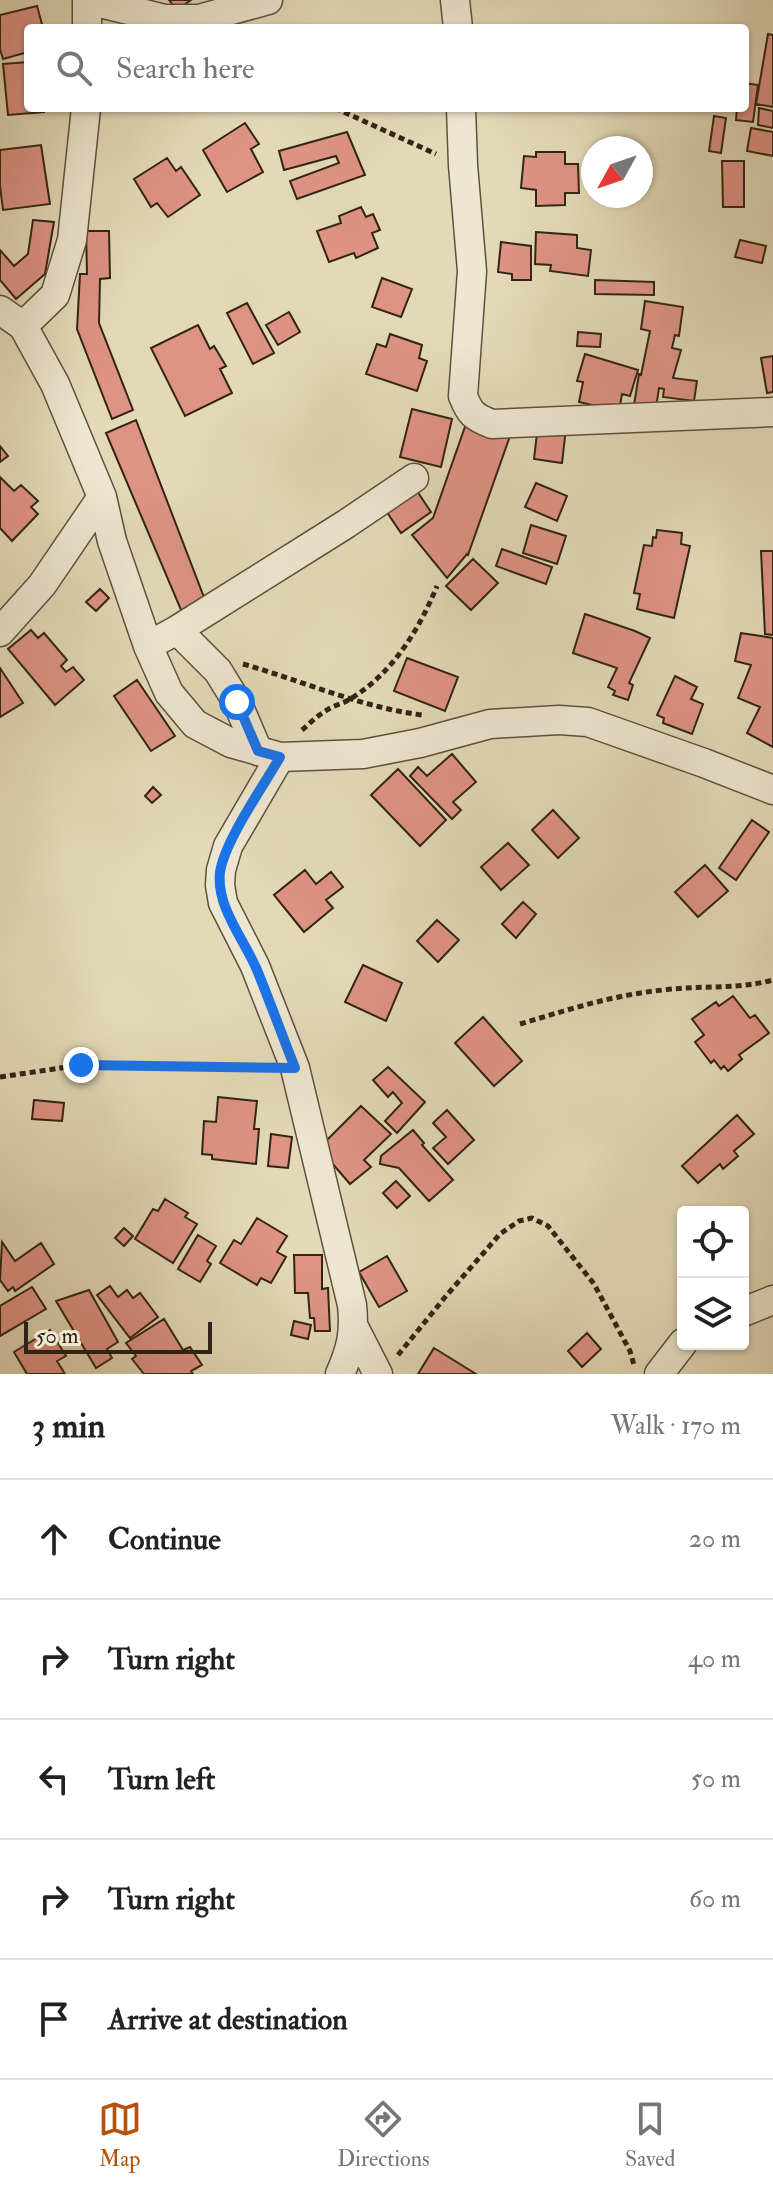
<!DOCTYPE html>
<meta charset="utf-8">
<style>
:root{--surface:#fff;--page:#f2f2f2;--text:#222;--muted:#767676;--line:#e0e0e0;--accent:#b45309}
body{margin:0;font-family:"IM FELL Double Pica",serif;background:var(--page);color:var(--text)}
.controls{position:absolute;right:24px;bottom:24px;display:grid;overflow:hidden;border-radius:8px;box-shadow:0 2px 6px #0004}
.controls button{width:72px;height:72px;display:grid;place-items:center;padding:0;border:0;border-bottom:2px solid var(--line);background:var(--surface);color:var(--text);font:40px sans-serif}
.compass{position:absolute;left:581px;top:136px;width:72px;height:72px;border-radius:50%;background:var(--surface);box-shadow:0 2px 6px #0004;rotate:230deg}
.scale{position:absolute;left:24px;bottom:20px;width:188px;box-sizing:border-box;padding-left:8px;border:4px solid #322415;border-top:0;font-size:22px;line-height:28px;white-space:nowrap;color:#322415;-webkit-text-stroke:6px #ede6d0;paint-order:stroke}
.stop{position:absolute;width:24px;height:24px;margin:-18px;border:6px solid #1a73e8;border-radius:50%;background:#fff}
.stop.end{background:#1a73e8;border-color:#fff;box-shadow:0 2px 8px #0008}
.list{margin:0;padding:0;list-style:none}
h2{display:flex;justify-content:space-between;align-items:center;height:104px;margin:0;padding:0 32px;font-size:34px}
h2 small{font-size:26px;font-weight:400;color:var(--muted)}
.list li{display:grid;grid-template-columns:52px 1fr auto;gap:24px;align-items:center;box-sizing:border-box;height:120px;padding:0 32px;border-top:2px solid var(--line)}
.list b{display:block;font-size:30px;white-space:nowrap}
.list em{font-size:26px;font-style:normal;color:var(--muted)}
.icon{flex:none;width:44px;height:44px;fill:none;stroke:currentColor;stroke-width:2;stroke-linecap:round;stroke-linejoin:round}
.map{position:relative;flex:none;width:773px;height:1374px;overflow:hidden}
.search{position:absolute;background:var(--surface);box-shadow:0 2px 6px #0004;left:24px;right:24px;top:24px;height:88px;display:flex;align-items:center;gap:20px;box-sizing:border-box;padding:0 28px;border-radius:8px;color:var(--muted);font-size:30px}
.sheet{height:704px;background:var(--surface)}
nav{display:flex;justify-content:space-around;align-items:center;box-sizing:border-box;height:112px;border-top:2px solid var(--line);background:var(--surface);font-size:22px;color:var(--muted)}
nav a{display:grid;justify-items:center;gap:4px}
nav .on{color:var(--accent)}
.map>svg:first-child{display:block}
</style>
<div class="map">
<svg width="773" height="1374" viewBox="0 0 773 1374">
<rect width="100%" height="100%" fill="#e3d9b7"/>
<filter id="stains"><feTurbulence type="fractalNoise" baseFrequency=".0025" numOctaves="4"/><feColorMatrix values="0 0 0 0 .2 0 0 0 0 .09 0 0 0 0 .02 0 0 0 .5 -.17"/></filter>
<radialGradient id="worn" r=".72"><stop offset=".6" stop-color="#630" stop-opacity="0"/><stop offset="1" stop-color="#630" stop-opacity=".3"/></radialGradient>
<path fill="#de9384" stroke="#322415" stroke-width="2" d="M169,0H191L177,10Z
M37,6L43,28H28V52L3,59L0,49V15Z
M768,34L773,35V107L756,104Z
M28,62V108H44V112L8,115L3,64Z
M745,83L758,85L753,122L736,120L737,108H745Z
M759,108L773,111V128L758,125Z
M714,116L726,118L721,153L709,151Z
M245,123L259,144L251,149L263,172L227,192L203,150Z
M751,128L773,132V156L747,151Z
M347,132L365,175L297,199L290,181L339,163L336,156L284,170L279,151Z
M41,145L50,204L3,210L0,186V150Z
M536,152H565V164H578L579,193H565V205L536,206V190L521,188L524,156L536,157Z
M167,158L176,171L181,167L200,195L168,217L157,203L151,207L134,179Z
M722,161H744V207H723Z
M361,207L366,217L373,214L380,230L372,233L378,248L356,258L354,253L329,262L317,231L341,223L339,216Z
M33,220L54,222L45,274L16,299L0,280V250L14,266L28,254Z
M86,231H109L110,278L100,279L99,323L133,410L112,419L77,329L80,274H87Z
M536,232L577,235V248L591,250L588,276L550,271L551,265L535,264Z
M740,240L766,246L762,263L735,257Z
M501,242L531,246V280H512V274L498,272Z
M382,278L412,289L401,317L372,307Z
M595,280L654,282V295L595,294Z
M645,301L683,307L679,336L675,335L672,348L681,350L673,378L697,381L694,401L663,397L664,389L659,388L656,408L634,405L639,374L641,375L650,331L641,329Z
M247,303L274,353L253,364L227,313Z
M289,312L300,332L278,345L266,325Z
M198,325L210,349L214,346L226,366L220,369L232,393L185,416L151,348Z
M578,332L601,334L600,347L577,346Z
M390,334L422,345L419,358L427,361L417,391L366,374L377,344L386,347Z
M585,354L638,370L630,396L622,394L619,411L579,402L583,382L577,381Z
M773,356V392L767,393L761,358Z
M412,409L452,419L441,467L400,457Z
M136,420L205,600L184,617L106,433Z
M467,421L510,436L468,555L467,554L447,578L412,535L433,518Z
M538,425L566,428L562,463L534,459Z
M0,446L8,456L0,462Z
M0,477L14,491L21,485L38,501L31,507L38,514L12,541L0,528Z
M536,483L567,496L557,521L525,507Z
M413,485L431,512L401,533L382,505Z
M531,525L566,536L557,564L523,553Z
M657,530L682,533L681,544L690,546L674,618L637,609L640,594L634,593L644,545L652,546L653,537L656,538Z
M502,549L552,567L546,584L496,566Z
M761,551H773V635L765,634Z
M473,559L498,583L471,610L446,586Z
M100,589L109,598L96,611L86,602Z
M585,614L635,631L650,638L629,683L633,685L628,700L613,695L615,691L608,687L617,668L573,653Z
M31,630L38,638L44,633L67,660L61,666L66,672L73,667L84,680L55,705L8,649Z
M741,633L773,638V747L747,733L760,707L738,698L751,665L735,661Z
M407,658L458,677L445,711L394,691Z
M0,668L23,703L0,717Z
M675,676L697,687L691,699L703,704L692,734L663,723L664,718L657,715Z
M137,680L175,736L151,751L114,696Z
M452,754L476,782L453,802L461,810L452,819L410,776L418,767L427,776Z
M398,769L446,820L420,846L371,795Z
M153,787L161,795L152,803L145,796Z
M553,810L579,838L558,858L532,830Z
M752,820L769,832L736,880L719,868Z
M508,843L529,865L501,890L481,867Z
M705,865L728,891L698,917L675,892Z
M305,870L316,884L331,872L343,887L326,900L333,908L304,932L274,895Z
M523,902L536,914L516,938L502,924Z
M437,920L459,940L438,962L417,941Z
M363,965L402,983L386,1021L345,1002Z
M733,996L750,1018L755,1015L769,1033L739,1055L742,1059L728,1071L724,1066L721,1069L714,1060L711,1063L695,1042L704,1035L692,1019L716,1002L719,1006Z
M483,1017L522,1061L494,1086L455,1043Z
M388,1067L425,1102L397,1133L385,1121L402,1103L393,1092L388,1097L373,1080Z
M218,1097L257,1101L254,1129H259L256,1164L212,1159V1155L202,1154L204,1121L216,1122Z
M34,1100L64,1103L62,1121L32,1119Z
M361,1106L391,1134L364,1160L371,1167L350,1184L319,1148Z
M447,1110L474,1140L448,1164L433,1148L446,1137L433,1123Z
M737,1115L754,1134L734,1151L738,1156L723,1169L720,1164L698,1183L682,1166Z
M413,1130L424,1143L422,1145L453,1180L429,1201L399,1168L380,1164L381,1156Z
M271,1134L292,1137L288,1168L268,1166Z
M396,1181L410,1196L397,1208L383,1193Z
M165,1199L188,1213L185,1217L197,1224L173,1263L135,1239L153,1209L158,1211Z
M257,1218L287,1236L277,1252L286,1257L271,1283L261,1278L257,1285L220,1263L234,1240L241,1244Z
M124,1228L133,1236L124,1246L115,1238Z
M198,1235L216,1246L207,1261L211,1264L200,1282L178,1269Z
M2,1242L15,1261L41,1243L54,1264L15,1291L13,1287L8,1291L0,1280Z
M294,1255H322V1289L328,1288L330,1331H315L314,1318H310L308,1293H295Z
M387,1256L407,1291L379,1307L359,1272Z
M110,1286L118,1297L127,1290L133,1298L140,1293L158,1317L130,1338L97,1295Z
M32,1287L46,1309L0,1336V1306Z
M89,1290L118,1342L107,1349L112,1358L96,1368L56,1301Z
M164,1319L183,1350L190,1347L202,1365L191,1371L193,1374H144L132,1359L136,1356L126,1343Z
M294,1321L311,1325L308,1339L291,1335Z
M50,1330L66,1356L57,1361L65,1374H27L14,1352Z
M587,1333L601,1349L582,1367L568,1351Z
M434,1348L476,1374H418Z"/>
<g fill="none" stroke-linecap="round" stroke-linejoin="round">
<defs>
<path id="minor" d="M87,0L165,19H199L268,0
M455,0L458,28
M87,28V0
M461,108L463,165L472,271L463,396C470,414 474,417 492,424L773,412
M0,310L23,326L55,384L102,497L112,541L148,646L169,693L195,724L231,743L280,757L363,754L420,743L490,724L559,720L588,722L704,763L773,790
M23,326L55,295L72,240L86,108
M177,630L218,671L237,702L258,751
M0,632L42,585L102,497
M148,646L177,630L346,524L414,478
M280,757L228,846L221,870L220,885L223,903L255,966L295,1068L352,1305C355,1333 351,1349 340,1374
M743,1312L773,1300
M355,1329L378,1374
M659,1374L683,1343"/>
</defs>
<use href="#minor" stroke="#5e513e" stroke-width="31"/>
<path stroke="#322415" stroke-width="5" stroke-dasharray="6 4" stroke-linecap="butt" d="M335,108L436,154
M243,664C303,681 360,707 422,715
M302,730C310,723 318,715 327,710C334,705 343,704 350,699C392,674 419,630 437,586
M520,1024C567,1010 613,995 663,990C701,985 735,990 773,980
M0,1077L81,1065L270,1068
M398,1355L446,1296L500,1234L519,1221L532,1218L548,1226L594,1284L630,1351L634,1365"/>
<use href="#minor" stroke="#ede6d0" stroke-width="28"/>
</g>
<g fill="none" stroke-linecap="round" stroke-linejoin="round">
<path stroke="#1a73e8" stroke-width="10" d="M81,1065L295,1068C282,1035 270,1002 257,970C244,939 216,907 220,872C225,840 263,787 280,757L258,751L237,702"/>
</g>
<rect width="100%" height="100%" filter="url(#stains)"/>
<rect width="100%" height="100%" fill="url(#worn)"/>
</svg>
<div class="controls">
<button><svg class="icon" aria-label="locate" viewBox="0 0 24 24"><circle cx="12" cy="12" r="6"/><path d="M12 2v4M12 18v4M2 12h4M18 12h4"/></svg></button>
<button><svg class="icon" aria-label="layers" viewBox="0 0 24 24"><path d="M12 4l9 5-9 5-9-5zM3 14l9 5 9-5"/></svg></button>
</div>
<svg class="compass" viewBox="-18 -18 36 36"><path d="M0-13l5 13h-10z" fill="#e53935"/><path d="M0 13l5-13h-10z" fill="#767676"/></svg>
<div class="scale">50 m</div>
<div class="stop" style="left:237px;top:702px"></div>
<div class="stop end" style="left:81px;top:1065px"></div>
<div class="search"><svg class="icon" aria-label="search" viewBox="0 0 24 24"><circle cx="10" cy="10" r="6"/><path d="M15 15l6 6"/></svg>Search here</div>
</div>
<section class="sheet">
<h2>3 min<small>Walk · 170 m</small></h2>
<ul class="list">
<li><svg class="icon" aria-label="ahead" viewBox="0 0 24 24"><path d="M12 20V5M6 11l6-6 6 6"/></svg><div><b>Continue</b></div><em>20 m</em></li>
<li><svg class="icon" aria-label="right" viewBox="0 0 24 24"><path d="M7 20v-9h11M14 6l5 5-5 5"/></svg><div><b>Turn right</b></div><em>40 m</em></li>
<li><svg class="icon" aria-label="left" viewBox="0 0 24 24"><path d="M17 20v-9H6M10 6l-5 5 5 5"/></svg><div><b>Turn left</b></div><em>50 m</em></li>
<li><svg class="icon" aria-label="right" viewBox="0 0 24 24"><path d="M7 20v-9h11M14 6l5 5-5 5"/></svg><div><b>Turn right</b></div><em>60 m</em></li>
<li><svg class="icon" aria-label="arrive" viewBox="0 0 24 24"><path d="M6 21V4h12l-3 4 3 4H6"/></svg><div><b>Arrive at destination</b></div></li>
</ul>
</section>
<nav>
<a class="on"><svg class="icon" aria-label="map" viewBox="0 0 24 24"><path d="M3 6l6-2 6 2 6-2v14l-6 2-6-2-6 2zM9 4v14M15 6v14"/></svg>Map</a>
<a><svg class="icon" aria-label="directions" viewBox="0 0 24 24"><path d="M12 3l9 9-9 9-9-9zM9 14v-3h6M13 9l2 2-2 2"/></svg>Directions</a>
<a><svg class="icon" aria-label="saved" viewBox="0 0 24 24"><path d="M7 4h10v16l-5-4-5 4z"/></svg>Saved</a>
</nav>
